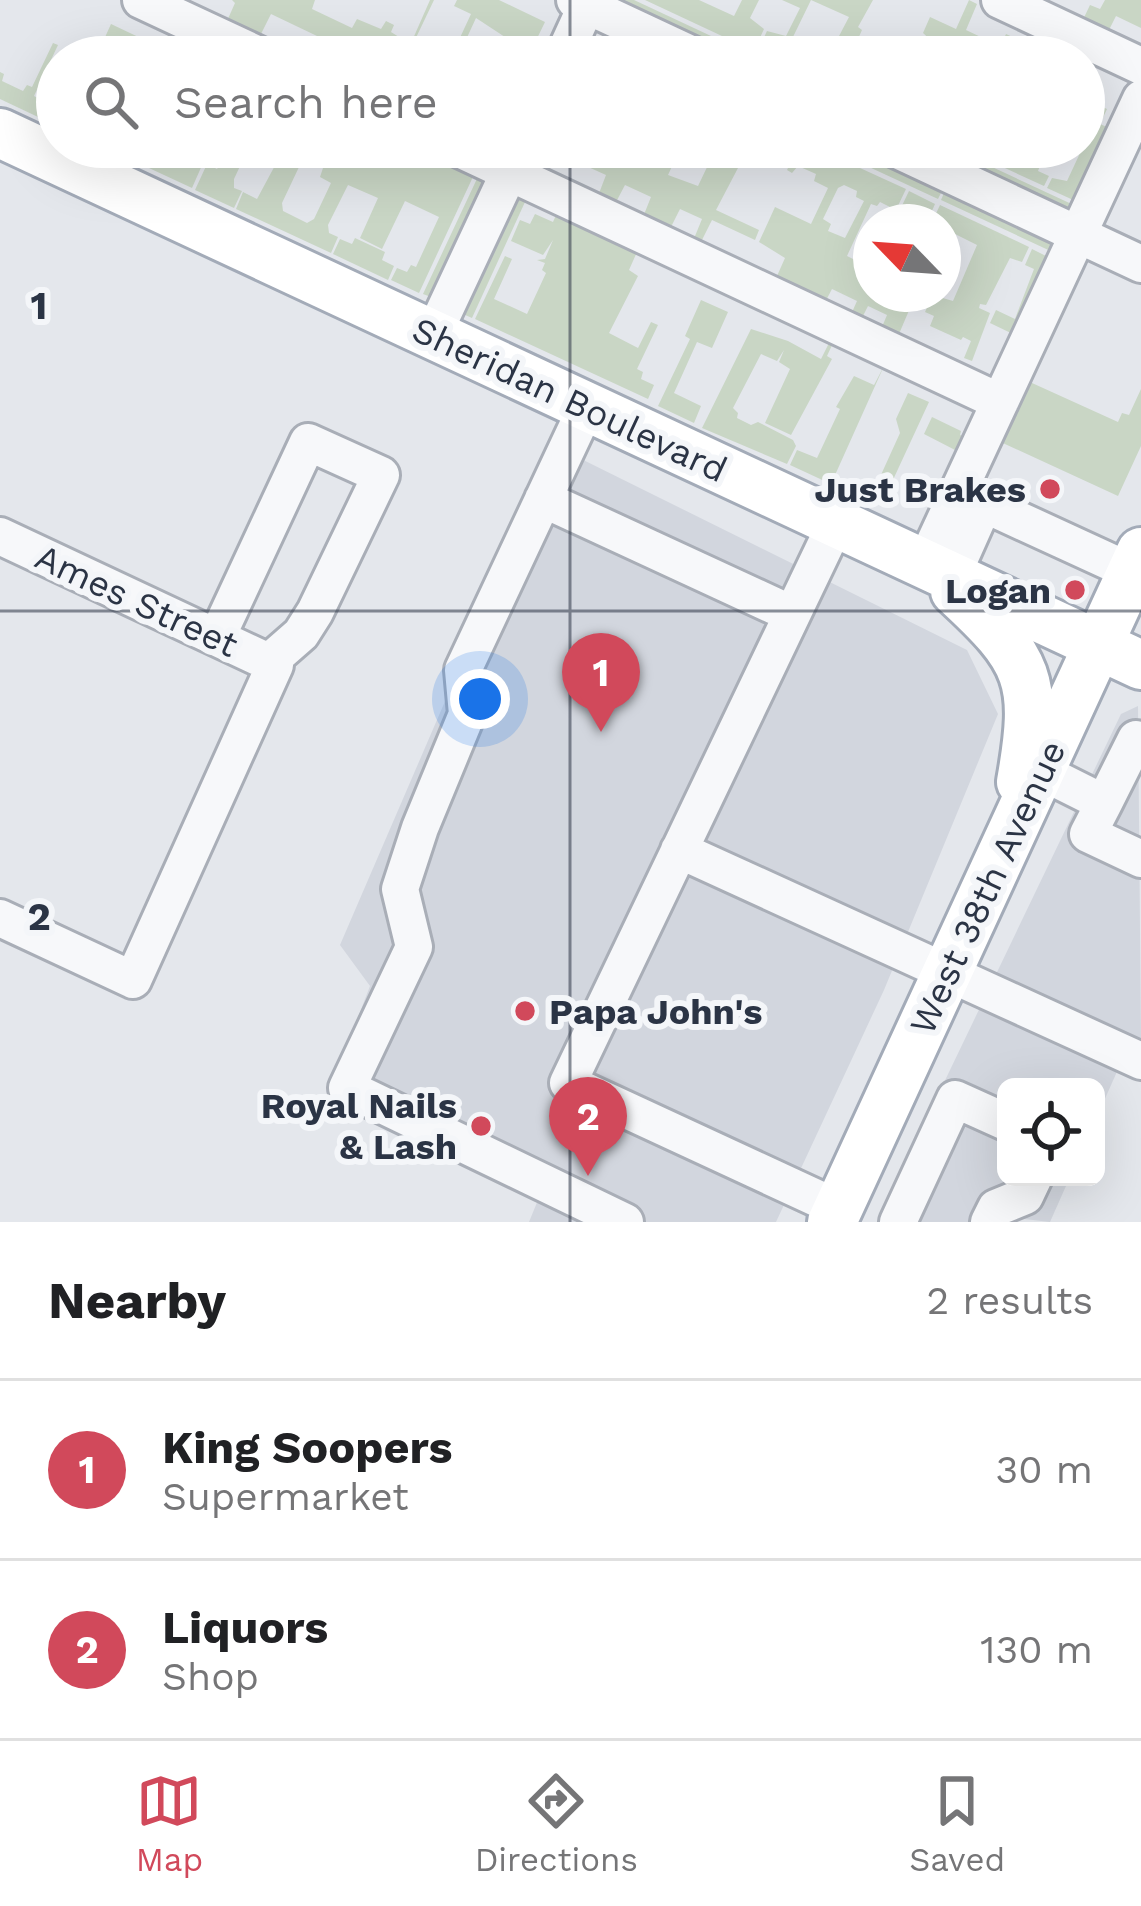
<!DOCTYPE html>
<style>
:root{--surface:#fff;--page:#f2f2f2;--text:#202124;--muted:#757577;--line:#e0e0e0;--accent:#d1495b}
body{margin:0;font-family:"Work Sans",sans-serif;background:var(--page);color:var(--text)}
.controls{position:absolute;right:36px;bottom:36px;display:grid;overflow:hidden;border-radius:18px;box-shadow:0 12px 48px #0002}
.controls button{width:108px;height:108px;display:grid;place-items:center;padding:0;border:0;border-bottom:3px solid var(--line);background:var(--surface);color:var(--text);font:60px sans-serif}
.compass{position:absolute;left:853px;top:204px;width:108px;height:108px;border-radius:50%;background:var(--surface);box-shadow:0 12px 48px #0002;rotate:295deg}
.you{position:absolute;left:480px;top:699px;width:42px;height:42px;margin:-30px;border:9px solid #fff;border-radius:50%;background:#1a73e8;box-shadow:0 0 0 18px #1a73e833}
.badge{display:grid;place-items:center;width:78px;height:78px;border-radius:50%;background:var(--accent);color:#fff;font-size:39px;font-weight:700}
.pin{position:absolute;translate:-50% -99px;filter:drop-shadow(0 3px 6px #0008)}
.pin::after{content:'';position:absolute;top:63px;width:42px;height:36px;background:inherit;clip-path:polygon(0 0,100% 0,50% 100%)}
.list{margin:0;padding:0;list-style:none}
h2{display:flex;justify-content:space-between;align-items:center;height:156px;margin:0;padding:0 48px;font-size:51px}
h2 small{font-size:39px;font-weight:400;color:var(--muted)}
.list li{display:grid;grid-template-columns:78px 1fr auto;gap:36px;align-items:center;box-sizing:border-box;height:180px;padding:0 48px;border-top:3px solid var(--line)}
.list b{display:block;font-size:45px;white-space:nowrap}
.list p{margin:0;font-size:39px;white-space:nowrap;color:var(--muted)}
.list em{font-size:39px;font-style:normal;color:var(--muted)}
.icon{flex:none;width:66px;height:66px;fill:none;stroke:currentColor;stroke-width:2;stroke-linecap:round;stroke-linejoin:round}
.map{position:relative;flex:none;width:1141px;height:1222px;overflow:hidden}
.search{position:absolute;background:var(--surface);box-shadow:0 12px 48px #0002;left:36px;right:36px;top:36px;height:132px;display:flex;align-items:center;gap:30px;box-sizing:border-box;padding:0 42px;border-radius:66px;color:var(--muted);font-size:45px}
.sheet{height:516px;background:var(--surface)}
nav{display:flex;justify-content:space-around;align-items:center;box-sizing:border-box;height:168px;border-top:3px solid var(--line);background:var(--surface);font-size:33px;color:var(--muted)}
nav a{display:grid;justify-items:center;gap:6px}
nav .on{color:var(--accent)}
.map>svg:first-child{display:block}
</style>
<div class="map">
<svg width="1141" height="1222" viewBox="0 0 1141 1222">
<rect width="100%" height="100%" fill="#e4e7ec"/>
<path fill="#d2d6de" d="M555,446L967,650L998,714L884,990L776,1222H529L538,1200L328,1096L370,986L340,945Z
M1138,706L1141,1043L1131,1040L1096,1119V1087H1006V1177H1070L1050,1222L1016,1218L1014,1222H877L1121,714Z"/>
<path fill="#c9d6c5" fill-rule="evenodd" d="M232,0H315L312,9L352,28L357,19L381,29L386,21L394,25L391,32L399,37L396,44L408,50L430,0H434L413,44L440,57H374L350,43L343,57H307L317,36L271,14L260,36L227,21L235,3Z
M457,0H499L545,22L528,57H500L508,39L476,18L458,57H451L471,14L454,6Z
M624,0H634L756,57H735L622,4Z
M645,0H699L734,16L742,0H759L750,18L764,29L754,51Z
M782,0H873L858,27L862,30L850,57H828L849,17L811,0L792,39L803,44L800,52L810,57H767L757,52L767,31L786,36L800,8Z
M969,0L977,4L966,30L985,39L977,57H934L938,47L923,33L930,17L956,29Z
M1105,0H1141V28L1116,16L1105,38L1080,26L1090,5L1100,9Z
M111,24L149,42L147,47L162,54L160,57H96Z
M1035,25L1080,48L1075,57H990L996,56L1006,34L1026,43Z
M53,43L58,45L34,96L57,108L55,125L0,99V72L4,74L2,81L23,91L27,85L32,87Z
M1084,98L1107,109L1100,124L1109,128L1082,204L1047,188L1052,178L1067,181L1095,121L1084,114Z
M143,147H197V159L203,163L192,188L136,162Z
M231,147H249L234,179V188L242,191L234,208L195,190L207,164L217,169Z
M271,147H367L363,162L375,168L385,154L412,166L422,147H437L478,166L419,293L391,280L397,268L407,272L411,265L416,267L439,217L405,201L382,249L360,238L378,198L348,185L328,225L329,233L338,237L331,253L236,209L243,192L257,199L279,158L268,152ZM306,161L323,168L320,177L331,183L314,219L307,223L283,211L282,203L299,167L302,168Z
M570,147H623L640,156L645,147H681L668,175L698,186L709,163L705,160L710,147H749L716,210L759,230L755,240L712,220L700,244L693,241L702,219L680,209L670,229L643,217L651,197L625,185L615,204L598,196L606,175L566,157Z
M798,147H814L906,189L896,210L880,202L877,206L871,204L847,256L871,268V294H916L896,341L879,334L887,315L868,306L859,324L849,319L857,301L832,289L822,308L773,285L785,258L759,242L775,207L811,224L828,188L814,181L816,174L798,166L792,173L787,170ZM844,185L857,191L856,197L864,201L845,238L828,231L831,224L823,219L838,188Z
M826,147H846L942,191L938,199Z
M927,147H949L1078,207L1075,216Z
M974,147H1007L1041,163L1038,171L1049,176L1044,186L972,153Z
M482,168L489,174L431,297L423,294Z
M909,191L935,204L927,222L914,216L911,222L895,220Z
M944,193L1061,247L1057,254L941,200Z
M518,199L525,202L472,318L463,314Z
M940,205L1029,247L1022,262L1010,258L986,305L980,304L979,308L990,313L972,361L964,358L971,341L963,337L961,340L930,326L934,316L925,312L932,296L929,294L953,301L977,245L951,232L943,244V222H932Z
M560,206L641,243L629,270L638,276L609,333L638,348L651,322L658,325L637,369L643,372L641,379L654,385L648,399L475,319L505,256L512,259L494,299L527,314L546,273L542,270L545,263L537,260L545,259L553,240L543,255L511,241L520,220L530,224L535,214L553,222Z
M355,238L385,252L382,260L394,266L388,280L333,254L340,239L352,244Z
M1032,249L1054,260L1015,335L990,323L996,310L1015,319L1034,269L1025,265Z
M701,300L728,312L712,348L697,342L674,393L701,406L694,423L658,406L690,339L685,336Z
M751,329L788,341L821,359L830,341L833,343L827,356L832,359L791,435L765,423L790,369L779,362L784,350L777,361L761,354L733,408L738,413L737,418L751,425L758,422L793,440L796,446L787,464L702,428Z
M884,366L831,484L790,465L797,450L817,458L840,409L836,407L854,376L874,385Z
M1021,378L1118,422L1122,413L1129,415L1141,389V446L1118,496L994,439Z
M908,393L929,402L892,482L880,477L900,433L896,419Z
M932,417L961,431L960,435L964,437L957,451L924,434Z"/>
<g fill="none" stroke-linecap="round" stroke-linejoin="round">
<defs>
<path id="minor" d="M141,0L263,57
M575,0L697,57
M1000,0L1141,66
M563,57L589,0
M455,147L1000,402
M891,147L1141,264
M433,335L521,147
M586,408L463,670L467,714L420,828L400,889L414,947L347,1088L625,1222
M543,499L792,614
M836,523L568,1083L838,1208
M0,536L275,665L133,980L0,918
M925,563L1141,99
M952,576L984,504L1132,572
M217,637L308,442L381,475L315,612L301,634L269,662
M1040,771L1104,803L1136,739L1141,741
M1104,803L1088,834L1141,859
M679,850L1141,1061
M898,1222L955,1099L1006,1122
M989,1222L996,1208L1025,1196L1034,1177"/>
<path id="major" d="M0,133L1141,665
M955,591C1030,660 1039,680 1021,782
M832,1222L1141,552"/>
</defs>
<use href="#minor" stroke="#a9aeb7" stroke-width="42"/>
<use href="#major" stroke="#a3abb8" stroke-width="54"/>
<use href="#minor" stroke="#f7f8fa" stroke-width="36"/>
<use href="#major" stroke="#fff" stroke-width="48"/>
</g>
<path fill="none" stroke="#2b3445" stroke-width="3" stroke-opacity="0.55" d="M570,0V57M570,147V1222M0,611H1141"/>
<g fill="#d1495b" stroke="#f4f6f9" stroke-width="4.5">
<circle cx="1050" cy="489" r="12"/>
<circle cx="1075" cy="590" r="12"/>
<circle cx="525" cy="1011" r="12"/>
<circle cx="481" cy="1126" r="12"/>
</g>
<g text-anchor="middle" stroke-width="12" stroke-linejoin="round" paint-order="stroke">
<g font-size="36" fill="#2b3445" stroke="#f4f6f9">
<text transform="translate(570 399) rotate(25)" y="13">Sheridan Boulevard</text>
<text transform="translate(137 600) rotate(25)" y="13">Ames Street</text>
<text transform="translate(987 887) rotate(-65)" y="13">West 38th Avenue</text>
</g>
<g font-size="36" font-weight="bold" fill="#2b3445" stroke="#f4f6f9" text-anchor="end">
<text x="1026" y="502">Just Brakes</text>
<text x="1051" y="603">Logan</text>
<text x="549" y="1024" text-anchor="start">Papa John's</text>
<text x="457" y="1118">Royal Nails<tspan x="457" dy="41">&amp; Lash</tspan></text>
</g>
</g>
<g font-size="39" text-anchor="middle" font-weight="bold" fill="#2b3445" stroke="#f4f6f9" stroke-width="12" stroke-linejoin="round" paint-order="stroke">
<text x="39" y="319">1</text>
<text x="39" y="930">2</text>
</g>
</svg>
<div class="controls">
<button><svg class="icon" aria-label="locate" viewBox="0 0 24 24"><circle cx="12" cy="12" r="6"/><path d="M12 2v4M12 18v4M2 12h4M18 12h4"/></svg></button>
</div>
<svg class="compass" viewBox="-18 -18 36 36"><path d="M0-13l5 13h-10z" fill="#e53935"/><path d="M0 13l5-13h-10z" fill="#757577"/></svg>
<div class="you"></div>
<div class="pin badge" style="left:601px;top:732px">1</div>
<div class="pin badge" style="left:588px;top:1176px">2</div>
<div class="search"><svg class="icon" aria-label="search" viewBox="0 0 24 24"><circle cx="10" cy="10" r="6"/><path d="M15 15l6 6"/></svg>Search here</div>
</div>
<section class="sheet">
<h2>Nearby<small>2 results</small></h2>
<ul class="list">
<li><span class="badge">1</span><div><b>King Soopers</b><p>Supermarket</p></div><em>30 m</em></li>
<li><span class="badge">2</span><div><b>Liquors</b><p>Shop</p></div><em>130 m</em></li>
</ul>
</section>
<nav>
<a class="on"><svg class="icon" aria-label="map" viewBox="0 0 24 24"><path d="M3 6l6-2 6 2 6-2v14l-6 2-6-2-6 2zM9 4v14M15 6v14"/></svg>Map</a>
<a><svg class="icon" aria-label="directions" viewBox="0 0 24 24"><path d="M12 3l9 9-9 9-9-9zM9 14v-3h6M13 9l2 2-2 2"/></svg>Directions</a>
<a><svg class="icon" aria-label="saved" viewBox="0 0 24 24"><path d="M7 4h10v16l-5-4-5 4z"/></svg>Saved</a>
</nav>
